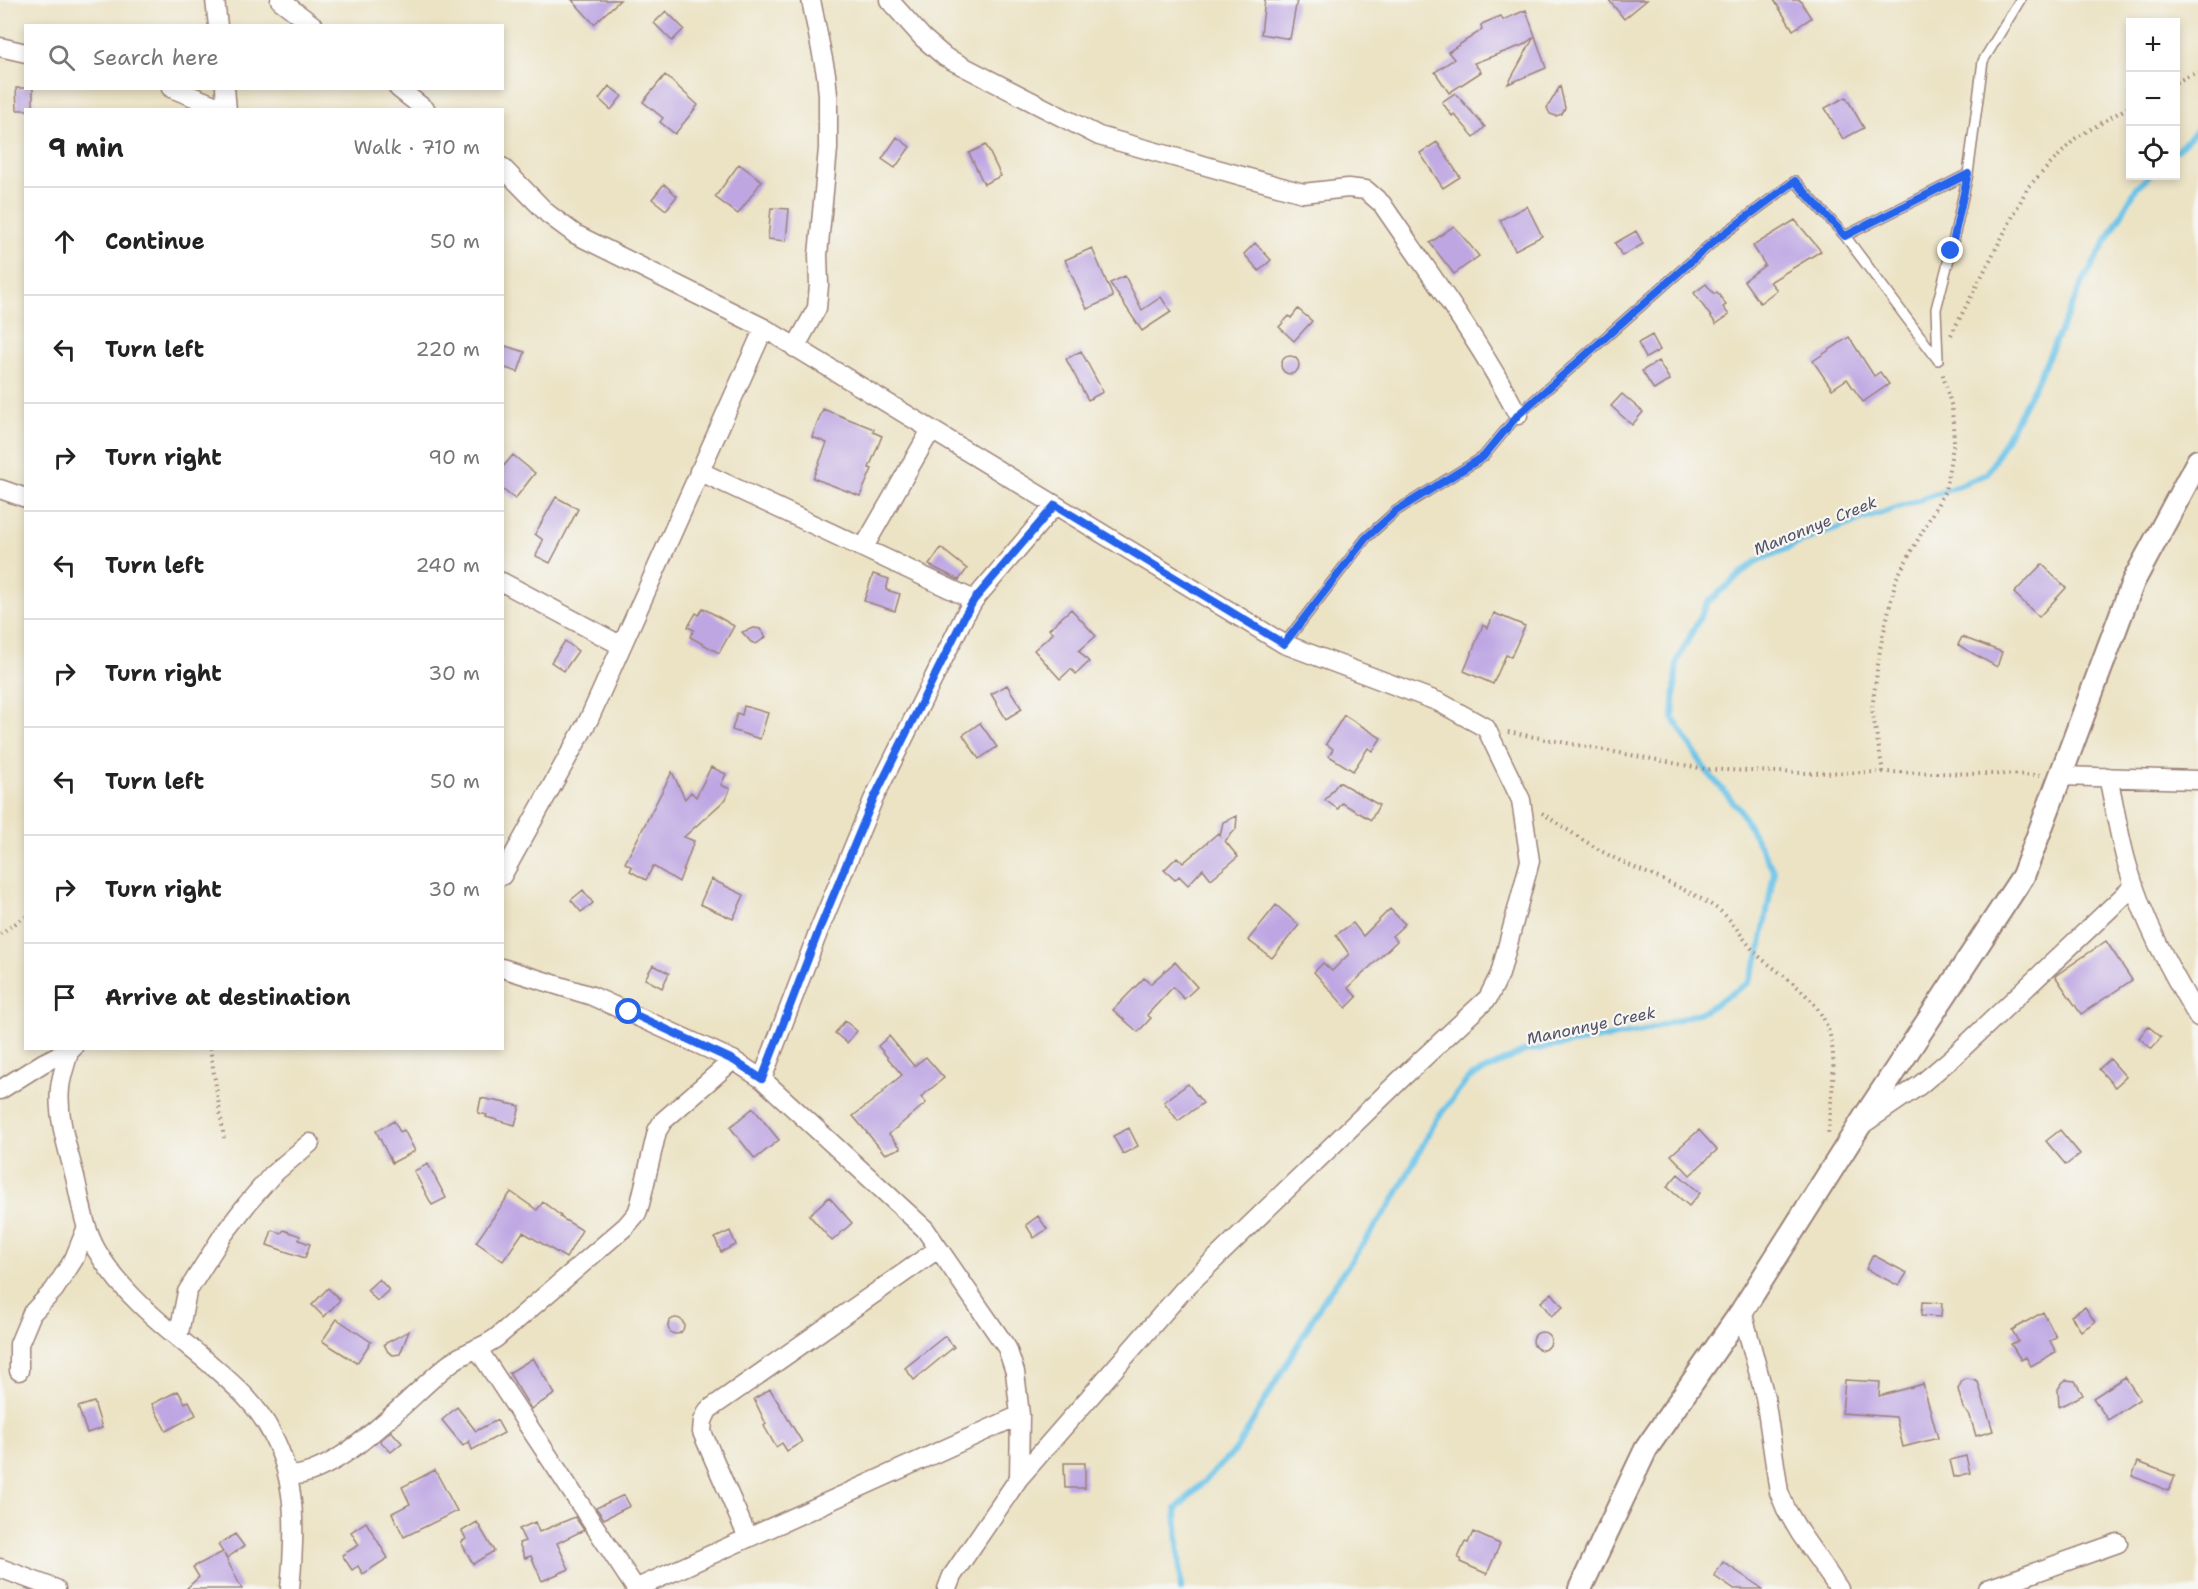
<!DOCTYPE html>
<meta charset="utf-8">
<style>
:root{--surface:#fff;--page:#f2f2f2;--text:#222;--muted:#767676;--line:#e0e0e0}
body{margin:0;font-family:"Shantell Sans",sans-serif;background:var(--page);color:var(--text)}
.controls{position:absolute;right:18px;top:18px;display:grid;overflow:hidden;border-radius:0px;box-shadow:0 3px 9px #0003}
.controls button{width:54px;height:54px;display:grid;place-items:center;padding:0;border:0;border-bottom:2px solid var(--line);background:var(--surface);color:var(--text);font:30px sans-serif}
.stop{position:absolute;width:18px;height:18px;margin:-14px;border:4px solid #2563eb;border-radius:50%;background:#fff}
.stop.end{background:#2563eb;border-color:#fff;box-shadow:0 2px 6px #0008}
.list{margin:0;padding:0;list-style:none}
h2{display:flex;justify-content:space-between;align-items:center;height:78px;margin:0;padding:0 24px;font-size:26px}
h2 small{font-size:20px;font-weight:400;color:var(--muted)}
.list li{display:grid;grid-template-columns:39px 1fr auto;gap:18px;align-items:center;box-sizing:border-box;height:108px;padding:0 24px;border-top:2px solid var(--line)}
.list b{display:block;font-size:22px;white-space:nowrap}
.list em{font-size:20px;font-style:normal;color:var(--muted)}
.icon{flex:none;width:33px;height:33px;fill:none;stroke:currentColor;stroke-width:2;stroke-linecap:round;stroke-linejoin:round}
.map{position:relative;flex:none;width:2198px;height:1589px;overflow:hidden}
.search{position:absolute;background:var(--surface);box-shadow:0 3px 9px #0003;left:24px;top:24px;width:480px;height:66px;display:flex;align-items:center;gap:15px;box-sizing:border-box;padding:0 21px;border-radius:0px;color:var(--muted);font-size:22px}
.panel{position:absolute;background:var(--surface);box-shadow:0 3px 9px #0003;left:24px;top:108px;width:480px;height:942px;border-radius:0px}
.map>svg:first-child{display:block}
</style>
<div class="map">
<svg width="2198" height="1589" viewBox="0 0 2198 1589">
<rect width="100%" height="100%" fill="#f6f6f2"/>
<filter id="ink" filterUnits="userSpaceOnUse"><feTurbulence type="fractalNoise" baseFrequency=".0167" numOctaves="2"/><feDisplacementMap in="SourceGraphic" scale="12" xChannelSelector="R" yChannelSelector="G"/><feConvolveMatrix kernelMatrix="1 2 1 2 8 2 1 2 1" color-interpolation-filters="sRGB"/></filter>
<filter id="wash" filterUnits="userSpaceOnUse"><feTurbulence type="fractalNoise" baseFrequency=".008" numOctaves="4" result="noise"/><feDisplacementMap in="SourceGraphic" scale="24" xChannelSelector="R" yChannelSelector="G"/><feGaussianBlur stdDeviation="1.35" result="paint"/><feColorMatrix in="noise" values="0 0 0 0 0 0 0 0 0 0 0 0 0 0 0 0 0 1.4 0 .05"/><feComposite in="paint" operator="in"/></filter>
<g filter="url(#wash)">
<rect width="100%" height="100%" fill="#ece3c5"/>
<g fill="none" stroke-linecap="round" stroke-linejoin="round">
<path stroke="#6cc4e9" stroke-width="6" d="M2176,151L2198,129
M1181,1589L1176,1509L1236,1450L1323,1301L1395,1198L1436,1120L1469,1078L1525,1051L1640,1032L1704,1011L1748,983L1759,956L1774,872L1740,810L1705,769L1673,718L1677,661L1708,602L1755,562L1813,537L1945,491L1987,474L2034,387L2084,280L2137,187L2149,176"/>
</g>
<g id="blocks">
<path fill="#bea6e3" d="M572,0H620L594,24Z
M1265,0H1297L1290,39L1261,34Z
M1609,0H1647L1624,19Z
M1774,0H1800L1811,18L1793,30Z
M1526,10L1546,68L1508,84L1534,37L1523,45L1474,63L1481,72L1449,93L1435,72L1454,59L1448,52L1482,30L1481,25L1484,23L1501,16L1503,20Z
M666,11L684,29L672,41L654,23Z
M665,75L698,105L675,134L660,122L663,118L643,102Z
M609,86L622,96L611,110L599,99Z
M1560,86L1565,108L1562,114L1556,116L1550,114L1547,108Z
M16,88H33V110H17Z
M1455,93L1485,127L1474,137L1454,114L1452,116L1442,102Z
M1846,97L1864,128L1843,139L1825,108Z
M897,137L910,147L895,168L882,159Z
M1437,142L1460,177L1443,188L1420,153Z
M986,145L1001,176L984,184L969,153Z
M739,164L762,181L738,214L715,197Z
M664,184L677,196L666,210L652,199Z
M1527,206L1542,236L1515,250L1500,220Z
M771,208L789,209L786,241L768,239Z
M1795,220L1821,251L1770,282L1777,290L1760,303L1744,281L1765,265L1753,246Z
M1454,226L1479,256L1454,274L1430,243Z
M1636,231L1643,244L1622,256L1615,243Z
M1255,243L1271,260L1259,271L1244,254Z
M1092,248L1113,297L1087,309L1065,260Z
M1125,276L1142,310L1161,297L1171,312L1142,331L1110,283Z
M1706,284L1714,294L1717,292L1726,305L1723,307L1729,315L1716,324L1694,293Z
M1298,309L1312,321L1294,341L1279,327L1289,316L1291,318Z
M1652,335L1660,350L1646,358L1638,343Z
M1849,337L1874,376L1880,372L1889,384L1863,402L1847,379L1832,389L1813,361Z
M502,345L525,352L518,372L502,367Z
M1081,351L1103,392L1088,400L1066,359Z
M1281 365a9 9 0 1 1 18 0a9 9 0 1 1-18 0Z
M1658,361L1670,380L1654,390L1642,371Z
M1622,394L1643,412L1632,425L1611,406Z
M823,409L874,429L873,432L882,436L869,468L872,469L860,496L813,478L827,443L812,437Z
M513,455L535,473L515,499L502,489V468Z
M556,497L578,509L550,563L536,556L543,540L535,534Z
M941,548L967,569L959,580L929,565Z
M2042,564L2066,588L2039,617L2014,593Z
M873,574L889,579L886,590L900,594L895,611L864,601Z
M703,608L734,626L719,653L690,637L694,630L688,627L696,613L699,615Z
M1071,609L1096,636L1079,651L1089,662L1076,674L1071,669L1060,679L1034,650L1053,633L1049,629Z
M1494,613L1525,626L1511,657L1506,655L1493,684L1464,671L1483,625L1488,628Z
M754,628L760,629L766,637L756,644L751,642L742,632Z
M1962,637L2002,652L1997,667L1958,645Z
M565,641L578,651L564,671L551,662Z
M1007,685L1022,709L1006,719L991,694Z
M744,706L768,713L760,739L732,730L737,713L742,715Z
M1344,715L1381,738L1373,751L1368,748L1353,771L1329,756L1333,749L1326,744Z
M980,723L997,747L979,759L963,735Z
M711,767L726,774L721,785L730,789L726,799L684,837L694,841L679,882L653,866L646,880L630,871L632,867L625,863L672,772L685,799L691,792L696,797Z
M1339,782L1379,805L1371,820L1342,803L1338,809L1325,800Z
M1237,816L1236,829L1225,841L1238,857L1211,879L1203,869L1188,885L1179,876L1175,880L1164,870L1177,857L1183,863L1218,833L1220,836L1223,822Z
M711,879L744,895L733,919L700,904Z
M583,890L593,903L581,912L571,900Z
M1276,905L1299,925L1272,958L1248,940Z
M1390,909L1405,924L1392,936L1397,941L1348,988L1357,997L1346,1008L1314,972L1323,963L1332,971L1349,954L1336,935L1353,923L1363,936Z
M2106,941L2132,980L2081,1014L2055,976Z
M1175,962L1197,987L1184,999L1173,987L1147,1015L1151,1018L1138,1032L1113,1010L1144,978L1150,984Z
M653,965L669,973L662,988L645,979Z
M845,1021L857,1031L847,1043L835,1033Z
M2148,1026L2161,1037L2152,1049L2139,1038Z
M889,1036L914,1066L926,1057L944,1078L921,1097L926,1103L889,1134L901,1148L885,1154L853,1116L884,1092L883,1091L902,1075L878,1046Z
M2110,1059L2126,1077L2115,1087L2099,1069Z
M1188,1084L1203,1103L1178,1121L1164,1102Z
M481,1098L520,1106L515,1125L486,1117L487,1115L478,1113Z
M753,1108L779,1140L755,1159L730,1127Z
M394,1121L400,1132L404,1130L415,1151L392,1163L376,1131Z
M1129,1128L1138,1146L1123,1154L1113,1136Z
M1699,1130L1717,1150L1690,1175L1671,1155Z
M2060,1130L2080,1154L2066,1165L2046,1141Z
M428,1164L446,1198L432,1205L414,1171Z
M1678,1174L1700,1193L1689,1206L1667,1187Z
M511,1192L537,1210L543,1202L561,1216L560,1217L582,1230L566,1258L523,1232L503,1261L476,1242Z
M829,1197L852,1223L832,1241L809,1215Z
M1038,1216L1047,1229L1034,1238L1026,1225Z
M272,1230L281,1233L284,1230L300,1236L299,1240L310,1244L305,1258L267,1245Z
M730,1231L736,1245L721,1252L715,1238Z
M1873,1255L1907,1273L1899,1286L1866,1269Z
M379,1279L389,1290L377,1301L367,1290Z
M328,1288L340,1300L324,1317L312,1305Z
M1552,1293L1563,1307L1551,1316L1541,1302Z
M1922,1302L1942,1303L1941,1317L1921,1316Z
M2085,1307L2095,1322L2081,1331L2071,1316Z
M2043,1312L2056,1337L2050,1341L2056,1352L2031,1366L2026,1357L2021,1360L2011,1344L2018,1341L2012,1330Z
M668 1326a8 8 0 1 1 16 0a8 8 0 1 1-16 0Z
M337,1319L371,1342L357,1363L322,1341Z
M409,1331L400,1354L393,1355L388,1352L384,1344Z
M1533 1341a9 9 0 1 1 18 0a9 9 0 1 1-18 0Z
M945,1336L954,1347L914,1380L905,1368Z
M533,1358L555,1394L531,1409L509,1373Z
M2125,1377L2140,1399L2108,1420L2093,1398Z
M1966,1379L1974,1380L1978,1382L1993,1431L1976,1436L1970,1416L1963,1408L1958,1389L1962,1381Z
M1845,1380L1880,1382L1879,1396L1923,1384L1938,1438L1903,1447L1896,1417L1842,1413Z
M2066,1380L2075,1381L2083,1395L2059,1407L2058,1389L2063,1382Z
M770,1389L802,1442L787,1451L782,1443L776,1447L764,1426L766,1424L754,1399Z
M178,1391L185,1403L189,1401L196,1415L166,1431L152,1404Z
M94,1402L102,1428L87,1433L78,1407Z
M457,1407L476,1431L497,1420L504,1433L472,1450L469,1441L463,1446L442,1420Z
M391,1431L402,1443L391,1452L380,1441Z
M1966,1456L1970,1473L1954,1477L1950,1460Z
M2138,1462L2175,1476L2169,1491L2132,1476Z
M1064,1463H1085V1488H1065Z
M435,1470L457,1511L404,1537L392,1513L410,1504L402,1487Z
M624,1495L630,1506L604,1519L596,1508Z
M575,1517L584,1530L557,1543L569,1569L542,1581L531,1556L525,1558L519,1543L525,1541L519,1529L535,1522L539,1532Z
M366,1522L388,1558L363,1574L358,1566L352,1570L342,1555L359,1545L351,1532Z
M477,1522L494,1551L473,1564L461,1542L466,1539L462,1531Z
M1473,1532L1500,1544L1487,1574L1460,1562L1461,1559L1458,1558L1465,1542L1468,1543Z
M235,1534L244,1546L227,1558L224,1554L242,1589H186L199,1577L193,1567L223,1552L218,1545Z
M1723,1562L1763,1589H1733L1714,1576Z"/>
</g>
</g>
<g filter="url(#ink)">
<use href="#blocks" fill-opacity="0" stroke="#9b8178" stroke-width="1.5"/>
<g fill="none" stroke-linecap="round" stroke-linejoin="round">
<defs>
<path id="service" d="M1845,236L1968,174
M1938,360L1936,309L1951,251L1968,174L1983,61L2020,0
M1284,644L1366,538L1396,511L1483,457L1518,415L1713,242L1795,181L1845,236L1938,360"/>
<path id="minor" d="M215,0L218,26
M280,0L314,26
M889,0L923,38L945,57L1099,136L1303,193L1348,188L1366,190L1382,204C1429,273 1479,340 1518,415
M0,47L26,53
M171,88L227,110
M225,88L227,110
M398,88L426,110
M502,167L548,214L575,234L764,328L1284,644L1439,702L1486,728L1521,800L1530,861L1500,974L1488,998L1403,1077L1185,1288L1019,1478L952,1576L947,1589
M795,348L817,308L819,285L818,255L828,149V95L826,74L811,0
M699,471L974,600
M0,489L26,498
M864,547L931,430
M502,582L620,645
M2059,776L2198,780
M2108,777C2115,807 2119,838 2128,867C2143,920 2170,970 2198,1017
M502,876L589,719L764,328
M502,968L592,996L733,1060L762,1079L925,1229L1007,1348L1015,1372L1020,1415L1019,1478
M70,1048C67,1061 61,1075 60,1088C57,1118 68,1149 75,1177C81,1202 84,1229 97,1251C124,1297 169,1330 209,1363C233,1384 257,1404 272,1434C298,1483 295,1535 290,1589
M762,1079L819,930L873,800L965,615L974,600L1055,505
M0,1090L43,1063L73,1048
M1863,1124L1920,1085L1953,1057L2134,886
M1742,1311L1765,1397L1779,1492L1786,1509L1800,1533L1839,1589
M178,1338L187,1292L223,1235L247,1204L272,1175L310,1143
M477,1348L636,1589
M19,1371V1344L32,1313L54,1290L74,1259L87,1227
M289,1476C341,1475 408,1397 448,1365C463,1352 481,1349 496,1338L626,1226L637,1213L640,1204L657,1131L663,1121L733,1060
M748,1538L702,1432L703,1421L708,1410L938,1249
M0,1568L56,1589
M635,1589L1020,1415
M1988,1589L2118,1543"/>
<path id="tertiary" d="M1580,1589L1646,1449L1742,1311L1868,1112L2023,876L2133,582L2198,461"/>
</defs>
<use href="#service" stroke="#9b8178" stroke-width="12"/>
<use href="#minor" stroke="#9b8178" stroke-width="21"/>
<use href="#tertiary" stroke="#9b8178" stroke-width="26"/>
<path stroke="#9b8178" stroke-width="4" stroke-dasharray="1.5 4.5" stroke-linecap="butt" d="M2176,82L2198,72
M1951,335L2028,187L2076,138L2130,106
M1508,732L1705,769L1802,773L1883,772L2040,775
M1883,772L1872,709L1880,649L1896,579L1945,491L1954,441L1952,408L1942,372
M1542,813C1562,826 1582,840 1603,852C1639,872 1679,884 1713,906C1735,919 1743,943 1762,959C1790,981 1824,1002 1831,1040C1837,1070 1830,1105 1828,1135
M0,934L26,916
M210,1048L224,1138"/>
<use href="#service" stroke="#fff" stroke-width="9"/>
<use href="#minor" stroke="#fff" stroke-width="18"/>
<use href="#tertiary" stroke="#fff" stroke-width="22"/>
</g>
</g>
<g fill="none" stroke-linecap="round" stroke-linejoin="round" filter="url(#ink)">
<path stroke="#2563eb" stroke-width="8" d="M629,1012L733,1060L762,1079L819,930L873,800L965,615L974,600L1055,505L1284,644L1366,538L1396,511L1483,457L1518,415L1713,242L1795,181L1845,236L1968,174L1951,251"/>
</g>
<g text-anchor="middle" stroke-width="4.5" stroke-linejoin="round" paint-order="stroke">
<g font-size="16" font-style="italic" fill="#545164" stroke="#f6f6f2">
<text transform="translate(1815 525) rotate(-22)" y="6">Manonnye Creek</text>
<text transform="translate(1591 1025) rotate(-12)" y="6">Manonnye Creek</text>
</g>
</g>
</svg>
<div class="controls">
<button>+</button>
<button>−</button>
<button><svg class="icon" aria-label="locate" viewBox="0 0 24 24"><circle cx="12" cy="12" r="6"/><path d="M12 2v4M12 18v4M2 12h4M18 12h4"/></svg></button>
</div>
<div class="stop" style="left:629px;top:1012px"></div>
<div class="stop end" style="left:1951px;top:251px"></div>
<div class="search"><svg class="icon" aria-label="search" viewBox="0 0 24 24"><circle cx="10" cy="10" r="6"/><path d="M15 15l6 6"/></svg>Search here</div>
<section class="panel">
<h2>9 min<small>Walk · 710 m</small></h2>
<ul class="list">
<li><svg class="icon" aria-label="ahead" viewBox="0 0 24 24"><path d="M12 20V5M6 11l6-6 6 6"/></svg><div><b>Continue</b></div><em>50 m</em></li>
<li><svg class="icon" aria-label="left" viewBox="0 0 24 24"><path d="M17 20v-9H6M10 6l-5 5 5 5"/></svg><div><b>Turn left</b></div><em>220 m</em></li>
<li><svg class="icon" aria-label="right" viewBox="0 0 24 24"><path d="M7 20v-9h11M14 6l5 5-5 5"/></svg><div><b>Turn right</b></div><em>90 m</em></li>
<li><svg class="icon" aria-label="left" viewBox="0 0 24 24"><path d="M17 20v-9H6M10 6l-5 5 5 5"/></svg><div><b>Turn left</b></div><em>240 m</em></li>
<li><svg class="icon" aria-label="right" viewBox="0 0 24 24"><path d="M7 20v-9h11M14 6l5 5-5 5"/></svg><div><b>Turn right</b></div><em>30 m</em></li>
<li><svg class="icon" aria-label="left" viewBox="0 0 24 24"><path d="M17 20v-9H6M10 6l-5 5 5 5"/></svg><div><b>Turn left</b></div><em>50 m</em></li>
<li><svg class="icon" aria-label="right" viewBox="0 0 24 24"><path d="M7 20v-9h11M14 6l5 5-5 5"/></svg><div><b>Turn right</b></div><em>30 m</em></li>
<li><svg class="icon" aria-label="arrive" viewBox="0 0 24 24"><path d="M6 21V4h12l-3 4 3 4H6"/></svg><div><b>Arrive at destination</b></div></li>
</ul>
</section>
</div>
